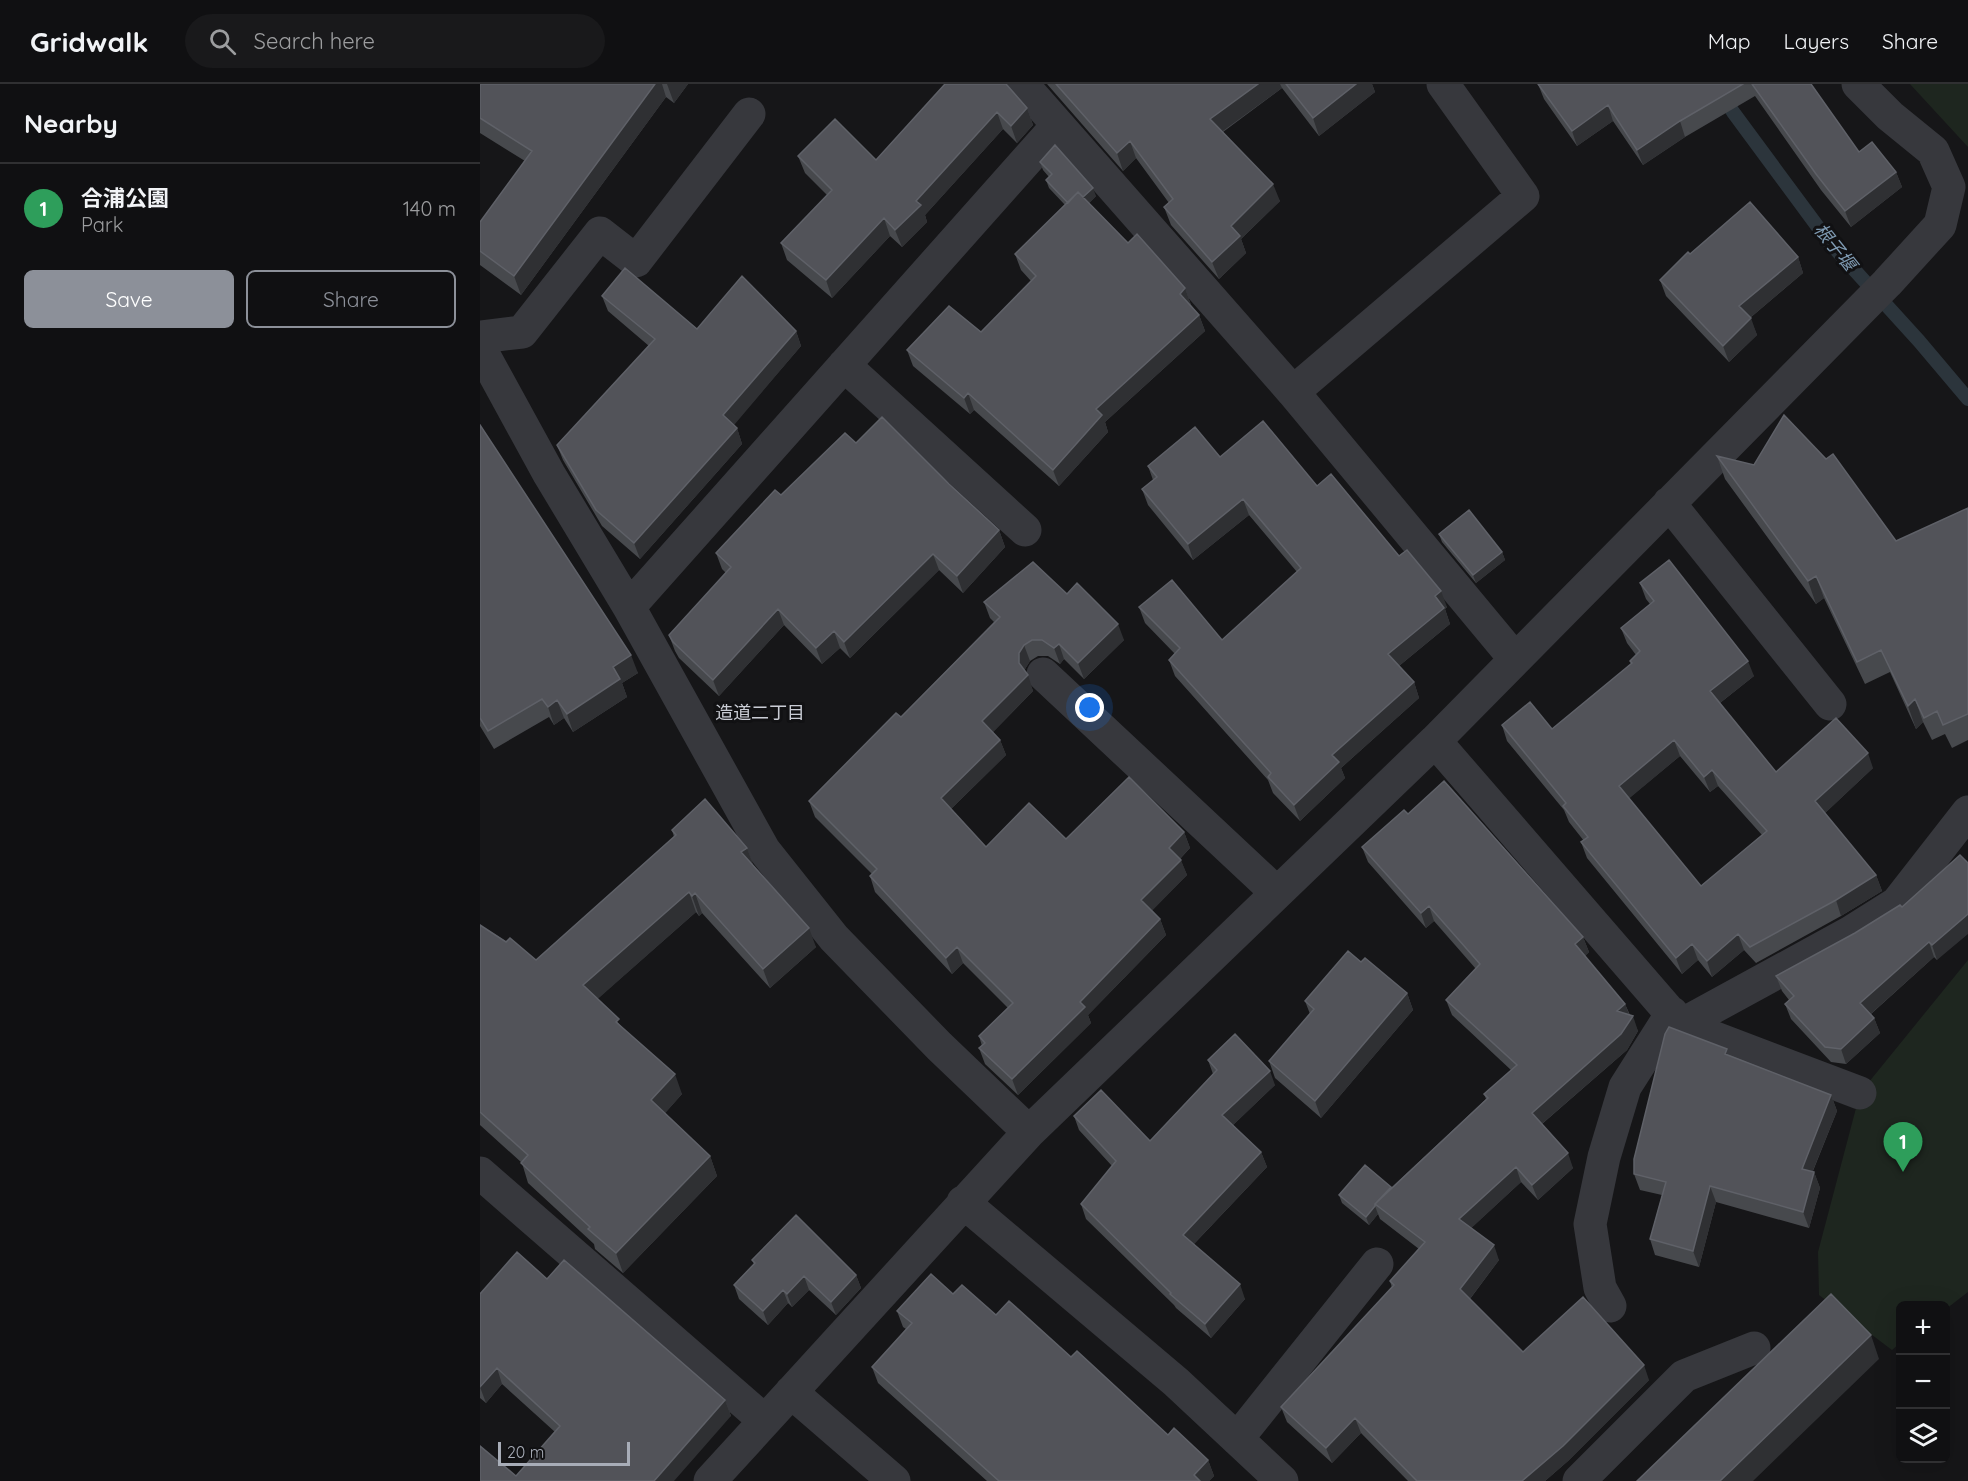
<!DOCTYPE html>
<meta charset="utf-8">
<style>
:root{--surface:#101012;--page:#19191b;--text:#f1f3f6;--muted:#9c9d9f;--line:#303032;--accent:#8c9099}
body{margin:0;font-family:Quicksand,"Noto Sans JP",sans-serif;background:var(--page);color:var(--text)}
.controls{position:absolute;right:18px;bottom:18px;display:grid;overflow:hidden;border-radius:9px;box-shadow:0 6px 24px #0002}
.controls button{width:54px;height:54px;display:grid;place-items:center;padding:0;border:0;border-bottom:2px solid var(--line);background:var(--surface);color:var(--text);font:30px sans-serif}
.scale{position:absolute;left:18px;bottom:15px;width:132px;box-sizing:border-box;padding-left:6px;border:3px solid #a8adb8;border-top:0;font-size:16px;line-height:21px;white-space:nowrap;color:#a8adb8;-webkit-text-stroke:4px #111113;paint-order:stroke}
.you{position:absolute;left:610px;top:624px;width:21px;height:21px;margin:-15px;border:4px solid #fff;border-radius:50%;background:#1a73e8;box-shadow:0 0 0 9px #1a73e833}
.badge{display:grid;place-items:center;width:39px;height:39px;border-radius:50%;background:var(--accent);color:#fff;font-size:20px;font-weight:700}
.pin{position:absolute;translate:-50% -50px;filter:drop-shadow(0 2px 3px #0008)}
.pin::after{content:'';position:absolute;top:32px;width:21px;height:18px;background:inherit;clip-path:polygon(0 0,100% 0,50% 100%)}
.list{margin:0;padding:0;list-style:none}
h2{display:flex;justify-content:space-between;align-items:center;height:78px;margin:0;padding:0 24px;font-size:26px}
h2 small{font-size:20px;font-weight:400;color:var(--muted)}
.list li{display:grid;grid-template-columns:39px 1fr auto;gap:18px;align-items:center;box-sizing:border-box;height:90px;padding:0 24px;border-top:2px solid var(--line)}
.list b{display:block;font-size:22px;white-space:nowrap}
.list p{margin:0;font-size:20px;white-space:nowrap;color:var(--muted)}
.list em{font-size:20px;font-style:normal;color:var(--muted)}
.actions{display:flex;gap:12px;padding:18px 24px}
.actions a{flex:1;padding:14px 0;border:2px solid var(--accent);border-radius:9px;text-align:center;font-size:21px;color:var(--accent)}
.actions .main{background:var(--accent);color:#fff}
.icon{flex:none;width:33px;height:33px;fill:none;stroke:currentColor;stroke-width:2;stroke-linecap:round;stroke-linejoin:round}
.map{position:relative;flex:none;width:1488px;height:1397px;overflow:hidden}
header{display:flex;align-items:center;gap:36px;box-sizing:border-box;height:84px;padding:0 30px;background:var(--surface);border-bottom:2px solid var(--line)}
header strong{font-size:28px}
nav{display:flex;gap:33px;margin-inline-start:auto;font-size:21px}
.search{width:420px;height:54px;background:var(--page);display:flex;align-items:center;gap:15px;box-sizing:border-box;padding:0 21px;border-radius:33px;color:var(--muted);font-size:22px}
main{display:flex}
aside{flex:1;background:var(--surface)}
.map>svg:first-child{display:block}
</style>
<header>
<strong>Gridwalk</strong>
<div class="search"><svg class="icon" aria-label="search" viewBox="0 0 24 24"><circle cx="10" cy="10" r="6"/><path d="M15 15l6 6"/></svg>Search here</div>
<nav><a>Map</a><a>Layers</a><a>Share</a></nav>
</header>
<main>
<aside>
<h2>Nearby<small></small></h2>
<ul class="list">
<li><span class="badge" style="background:#2e9e5b">1</span><div><b>合浦公園</b><p>Park</p></div><em>140 m</em></li>
</ul>
<div class="actions"><a class="main">Save</a><a>Share</a></div>
</aside>
<div class="map">
<svg width="1488" height="1397" viewBox="0 0 1488 1397">
<rect width="100%" height="100%" fill="#161618"/>
<path fill="#1e261f" d="M1430,0H1488V63Z
M1488,876V1208L1466,1225V1222H1420V1259L1412,1266L1339,1211L1338,1168L1380,1009Z"/>
<g fill="none" stroke-linecap="round" stroke-linejoin="round">
<path stroke="#2c353c" stroke-width="14" d="M1235,0L1253,28L1349,158L1439,257L1488,315"/>
<path stroke="#37383d" stroke-width="33" d="M542,0L813,308L1035,575
M0,253L42,248L120,149L156,177L269,30
M0,264L69,390L149,523L284,766L354,854L459,962L549,1048
M364,281L545,446
M813,308L1043,112L963,0
M1189,419L1350,620
M149,523L578,41
M563,590L797,809
M955,657L1201,941L1371,848L1417,819L1488,728
M1201,941L1380,1009
M0,1089L284,1336
M483,1118L696,1298L802,1397
M1130,1222L1120,1204L1110,1140L1124,1073L1145,1003L1192,929
M311,1308L414,1397
M757,1355L897,1180
M230,1397L549,1048L955,657L1407,199L1460,141L1469,103L1453,67L1410,32L1378,0
M1099,1397L1204,1292L1274,1264"/>
</g>
<path fill="#47494d" fill-rule="evenodd" d="M0,0H208L194,19L186,13L41,211L0,181V138L45,77L0,49Z
M465,0L547,24L553,41L537,59L523,45L445,131L447,138L422,163L410,152L352,214L307,176L301,159L347,111L325,89L318,72L396,76Z
M567,0H892L895,8L839,52L802,4L743,48L800,117L761,155L766,169L739,195L691,141L684,123L689,119L656,74L643,87Z
M1058,0H1331L1379,68L1416,88L1422,103L1371,143L1341,106L1275,12L1205,53L1163,81L1133,37L1097,62L1064,15Z
M560,78L616,112L609,119L648,159L705,204L711,221L719,231L725,247L625,338L628,348L579,402L494,326L490,330L433,282L427,266L501,248L551,197L541,186L535,170L585,121L569,104L566,96L569,93L563,86Z
M1210,170L1318,173L1323,189L1270,234L1277,251L1249,278L1186,212L1180,196Z
M122,212L217,245L316,247L321,262L253,341L257,344L262,360L160,475L122,442L83,376L77,361L169,262L128,227Z
M0,341L158,589L142,599L147,613L93,648L84,634L74,641L69,633L14,665L0,642Z
M376,359L469,400L519,446L525,463L483,509L459,486L370,574L360,564L342,580L304,541L239,612L199,574L195,567L189,551L246,489L242,485L236,469L301,411Z
M1237,372L1416,457L1488,424V656L1472,664L1465,650L1452,656L1443,638L1436,645L1410,588L1385,600L1344,514L1336,520L1245,395Z
M740,373L837,402L919,472L967,523L965,525L970,540L919,582L934,598L939,614L861,684L865,694L820,737L793,709L788,696L695,592L689,576L695,570L665,539L659,523L742,556L817,488L769,431L713,476L668,421L662,405L673,396L668,382Z
M959,450L1022,468L1025,476L996,499L962,458Z
M1160,499L1274,592L1240,619L1296,688L1393,684L1345,729L1396,791L1402,807L1361,832L1276,879L1264,866L1232,893L1218,876L1202,890L1107,774L1101,758L1104,757L1089,738L1084,726L1027,657L1022,641L1072,645L1151,580L1150,577L1156,571L1147,559L1141,544L1170,520L1166,515ZM1200,672L1230,708L1238,702L1282,751L1221,802L1149,714Z
M587,510L644,556L604,595L584,575L580,580L568,572H558L550,577L545,585V587L553,607L513,648L520,656L526,671L471,725L506,763L586,755L704,748L710,764L700,775L707,791L672,826L680,835L686,851L608,931L611,939L538,1011L505,980L499,964L502,962L499,952L528,924L483,879L472,890L395,808L390,792L392,790L335,733L329,717L421,633L514,538L510,534L504,518Z
M928,730L1103,853L1109,868L1105,872L1145,920L1150,931L1158,947L1147,966L1062,1040L1093,1084L1058,1116L1041,1098L991,1144L1019,1176L990,1215L1043,1268L1169,1296L1088,1377L1065,1397H928L881,1349L852,1379L807,1338L801,1323L912,1204L910,1197L939,1165L900,1135L898,1130L889,1141L862,1119L859,1111L911,1104L1006,1015L1004,1010L1031,986L972,931L966,916L996,885L954,837L946,844L888,778L882,763Z
M192,746L267,764L273,781L336,863L290,904L222,829L219,832L216,828L117,915L202,1010L185,1029L230,1072L237,1092L143,1189L115,1165L114,1160L48,1099L42,1079L0,1041V841L56,876L194,753Z
M1480,771L1457,876L1454,873L1391,930L1394,934L1400,949L1366,980L1351,978L1311,935L1305,920L1309,916L1302,907L1296,892L1422,823Z
M881,878L927,909L933,926L841,1034L795,994L789,977L830,930L825,917Z
M1249,971L1351,1011L1357,1027L1333,1087L1334,1088L1340,1104L1329,1144L1236,1118L1219,1183L1175,1171L1170,1155L1182,1111L1160,1106L1154,1090Z
M728,976L795,1001L753,1041L781,1068L787,1083L714,1160L765,1215L731,1254L696,1224L694,1221L606,1135L601,1120L632,1082L599,1046L594,1032L670,1057L733,990Z
M272,1176L376,1191L381,1204L356,1231L329,1206L312,1223L308,1219L288,1241L259,1215L254,1201L274,1180Z
M67,1195L245,1316L251,1332L36,1392L75,1348L22,1300L6,1319L0,1314V1210Z
M473,1210L516,1231L591,1273L688,1351L728,1376L734,1392L729,1397H507L398,1299L392,1283L426,1245L423,1243L417,1227Z"/>
<path fill="#2f3033" d="M175,0H182L186,13L41,211L34,192Z
M187,0H208L194,19Z
M778,0H800L802,4L736,52L730,35Z
M876,0H892L895,8L839,52L833,34Z
M1128,21L1133,37L1097,62L1092,47Z
M547,24L553,41L537,59L531,42Z
M517,28L523,45L445,131L447,138L422,163L415,146L436,117Z
M1200,37L1205,53L1163,81L1157,66Z
M650,57L656,74L643,87L637,69Z
M1416,88L1422,103L1371,143L1365,127Z
M793,100L800,117L761,155L766,169L739,195L732,178L751,142Z
M613,104L616,112L595,132L592,124Z
M404,134L410,152L352,214L346,196Z
M1318,173L1323,189L1265,238L1259,222Z
M705,204L711,221L706,226L700,210Z
M719,231L725,247L625,338L628,348L579,402L573,386L616,325Z
M1271,234L1277,251L1249,278L1243,262Z
M316,247L321,262L249,347L243,331Z
M488,309L494,326L490,330L484,314Z
M257,344L262,360L160,475L154,459Z
M763,415L769,431L713,476L708,460Z
M519,446L525,463L483,509L477,492Z
M1022,468L1025,476L996,499L993,491Z
M453,470L459,486L370,574L364,558Z
M1336,492L1344,514L1336,520L1328,497Z
M961,507L967,523L965,525L970,540L914,586L908,570L955,512Z
M298,525L304,541L239,612L233,596Z
M638,540L644,556L604,595L598,579Z
M354,547L360,564L342,580L336,564Z
M579,560L584,575L580,580L574,564Z
M544,561L550,577L545,585V594L548,591L553,607L508,653L502,637L539,579V569Z
M151,571L158,589L142,599L147,613L93,648L87,630L133,583Z
M1268,577L1274,592L1236,622L1230,607Z
M934,598L939,614L861,684L865,694L820,737L814,721L852,671Z
M1435,615L1443,638L1436,645L1428,622Z
M77,616L84,634L74,641L68,623Z
M520,656L526,671L466,730L461,714Z
M1194,656L1200,672L1145,718L1139,702Z
M1388,669L1393,684L1341,733L1335,717Z
M1232,686L1238,702L1230,708L1224,693Z
M704,748L710,764L695,780L689,764Z
M267,764L274,783L261,768Z
M701,776L707,791L667,832L661,816Z
M1396,791L1402,807L1361,832L1356,816Z
M209,808L216,828L111,921L103,901Z
M215,809L222,829L219,832L212,812Z
M949,822L954,837L946,844L941,829Z
M1488,830V850L1457,876L1452,861Z
M680,835L686,851L608,931L611,939L538,1011L532,995L600,918Z
M329,844L336,863L290,904L283,885Z
M1258,850L1264,866L1232,893L1227,877Z
M1103,853L1109,868L1101,875L1095,860Z
M1449,858L1454,873L1386,934L1380,919Z
M1212,860L1218,876L1202,890L1196,874Z
M477,863L483,879L472,890L466,874Z
M927,909L933,926L841,1034L835,1017Z
M1145,920L1151,935L1137,927Z
M1153,932L1158,947L1147,966L1057,1044L1052,1029Z
M1394,934L1400,949L1366,980L1361,965Z
M790,987L795,1001L748,1046L742,1031Z
M195,990L202,1010L179,1036L171,1016Z
M1351,1011L1357,1027L1327,1101L1322,1085Z
M781,1068L787,1083L709,1165L703,1151Z
M1088,1069L1093,1084L1058,1116L1052,1101Z
M230,1072L237,1092L143,1189L136,1169Z
M1036,1083L1041,1098L985,1150L979,1135Z
M1334,1088L1340,1104L1329,1144L1323,1128Z
M1230,1102L1236,1118L1219,1183L1213,1167Z
M895,1122L898,1130L889,1141L886,1133Z
M1014,1161L1019,1176L986,1220L980,1205Z
M376,1191L381,1204L356,1231L351,1218Z
M324,1192L329,1206L312,1223L307,1210Z
M760,1200L765,1215L731,1254L725,1240Z
M303,1206L308,1219L288,1241L283,1227Z
M1391,1251L1399,1275L1273,1397H1240Z
M1164,1281L1169,1296L1088,1377L1065,1397H1042Z
M17,1284L22,1300L6,1319L0,1303Z
M245,1316L251,1332L194,1397H174Z
M875,1334L881,1349L852,1379L846,1364Z
M728,1376L734,1392L729,1397H716L714,1391Z"/>
<path fill="#525359" stroke="#5f6168" stroke-width="1.5" fill-rule="evenodd" d="M0,0H175L34,192L0,167V138L52,67L0,34Z
M465,0H526L547,24L531,42L517,28L436,117L441,121L415,146L404,134L346,196L301,159L352,106L318,72L355,35L396,76Z
M576,0H778L730,35L793,100L751,142L760,152L732,178L684,123L693,115L650,57L637,69Z
M806,0H876L833,34Z
M1058,0H1263L1200,37L1157,66L1128,21L1092,47Z
M1272,0H1331L1379,68L1392,58L1416,88L1365,127L1336,90Z
M575,61L613,104L603,113L598,108L588,119L566,96L572,90L560,78Z
M598,108L648,159L657,150L705,204L700,210L719,231L616,325L622,331L573,386L488,309L484,314L427,266L469,222L501,248L556,192L535,170Z
M1270,118L1318,173L1259,222L1271,234L1243,262L1180,196L1208,168L1210,170Z
M145,184L217,245L262,192L316,247L243,331L257,344L154,459L116,426L77,361L175,255L122,212Z
M1304,331L1346,375L1353,370L1416,457L1488,424V630L1463,641L1457,627L1444,634L1435,615L1428,622L1401,566L1377,578L1336,492L1328,497L1237,372L1274,381Z
M402,333L469,400L519,446L477,492L453,470L364,558L354,547L336,564L298,525L233,596L193,558L189,551L251,483L236,469L295,406L301,411L365,349L376,359Z
M783,337L837,402L851,390L919,472L927,466L961,507L955,512L964,524L908,570L934,598L852,671L859,678L814,721L788,693L791,689L689,576L700,564L659,523L692,496L742,556L821,484L763,415L708,460L662,405L677,393L668,382L715,343L740,373Z
M0,341L151,571L133,583L140,595L87,630L77,616L68,623L62,615L8,647L0,634Z
M989,426L1022,468L993,491L959,450Z
M1189,476L1268,577L1230,607L1296,688L1356,634L1388,669L1335,717L1396,791L1356,816L1270,863L1258,850L1227,877L1212,860L1196,874L1101,758L1108,753L1083,722L1086,719L1022,641L1050,618L1072,645L1152,579L1150,577L1160,567L1141,544L1174,517L1160,499ZM1194,656L1224,693L1232,686L1287,747L1221,802L1139,702Z
M553,478L587,510L597,499L638,540L598,579L579,560L574,564L562,556H552L544,561L539,569V579L548,591L502,637L520,656L461,714L506,763L549,719L586,755L649,693L704,748L689,764L701,776L661,816L680,835L600,918L605,923L532,995L499,964L505,959L499,952L533,919L477,863L466,874L390,792L397,785L329,717L416,629L421,633L520,533L504,518Z
M964,697L1103,853L1095,860L1145,920L1137,927L1153,932L1141,950L1052,1029L1088,1069L1052,1101L1036,1083L979,1135L1014,1161L980,1205L1043,1268L1103,1213L1164,1281L1083,1362L1042,1397H937L875,1334L846,1364L801,1323L914,1201L910,1197L945,1158L895,1120L1008,1014L1004,1010L1037,981L966,916L1000,880L949,822L941,829L882,763L924,726L928,730Z
M225,715L267,764L261,768L329,844L283,885L215,809L212,812L209,808L103,901L139,935L136,938L195,990L171,1016L230,1072L136,1169L108,1145L110,1143L41,1079L48,1071L0,1028V841L26,858L30,854L56,876L196,751L192,746Z
M1480,771L1488,779V830L1452,861L1449,858L1380,919L1394,934L1361,965L1345,963L1305,920L1314,912L1296,892L1375,849L1420,821L1422,823Z
M868,867L881,878L885,874L927,909L835,1017L789,977L834,925L825,917Z
M1189,943L1247,965L1245,970L1351,1011L1322,1085L1334,1088L1323,1128L1230,1102L1213,1167L1170,1155L1186,1098L1154,1090V1075L1185,950Z
M755,950L790,987L742,1031L781,1068L703,1151L760,1200L725,1240L690,1210L691,1209L601,1120L636,1077L594,1032L621,1006L670,1057L737,986L728,976Z
M885,1081L911,1103L895,1120V1122L886,1133L859,1111Z
M316,1131L376,1191L351,1218L324,1192L307,1210L303,1206L283,1227L254,1201L275,1179L272,1176Z
M37,1168L67,1195L84,1176L245,1316L174,1397H0V1362L36,1392L80,1342L17,1284L0,1303V1210Z
M451,1190L473,1210L482,1201L516,1231L529,1217L591,1273L597,1267L688,1351L694,1344L728,1376L714,1391L720,1397H519L392,1283L432,1239L417,1227Z
M1351,1210L1391,1251L1240,1397H1157Z"/>
<g text-anchor="middle" stroke-width="6" stroke-linejoin="round" paint-order="stroke">
<g font-size="18" font-style="italic" fill="#7f9bb3" stroke="#111113">
<text transform="translate(1355 163) rotate(51)" y="6">根子堰</text>
</g>
<g font-size="18" fill="#c9ccd4" stroke="#111113">
<text x="280" y="635">造道二丁目</text>
</g>
</g>
</svg>
<div class="controls">
<button>+</button>
<button>−</button>
<button><svg class="icon" aria-label="layers" viewBox="0 0 24 24"><path d="M12 4l9 5-9 5-9-5zM3 14l9 5 9-5"/></svg></button>
</div>
<div class="scale">20 m</div>
<div class="you"></div>
<div class="pin badge" style="left:1423px;top:1088px;background:#2e9e5b">1</div>
</div>
</main>
